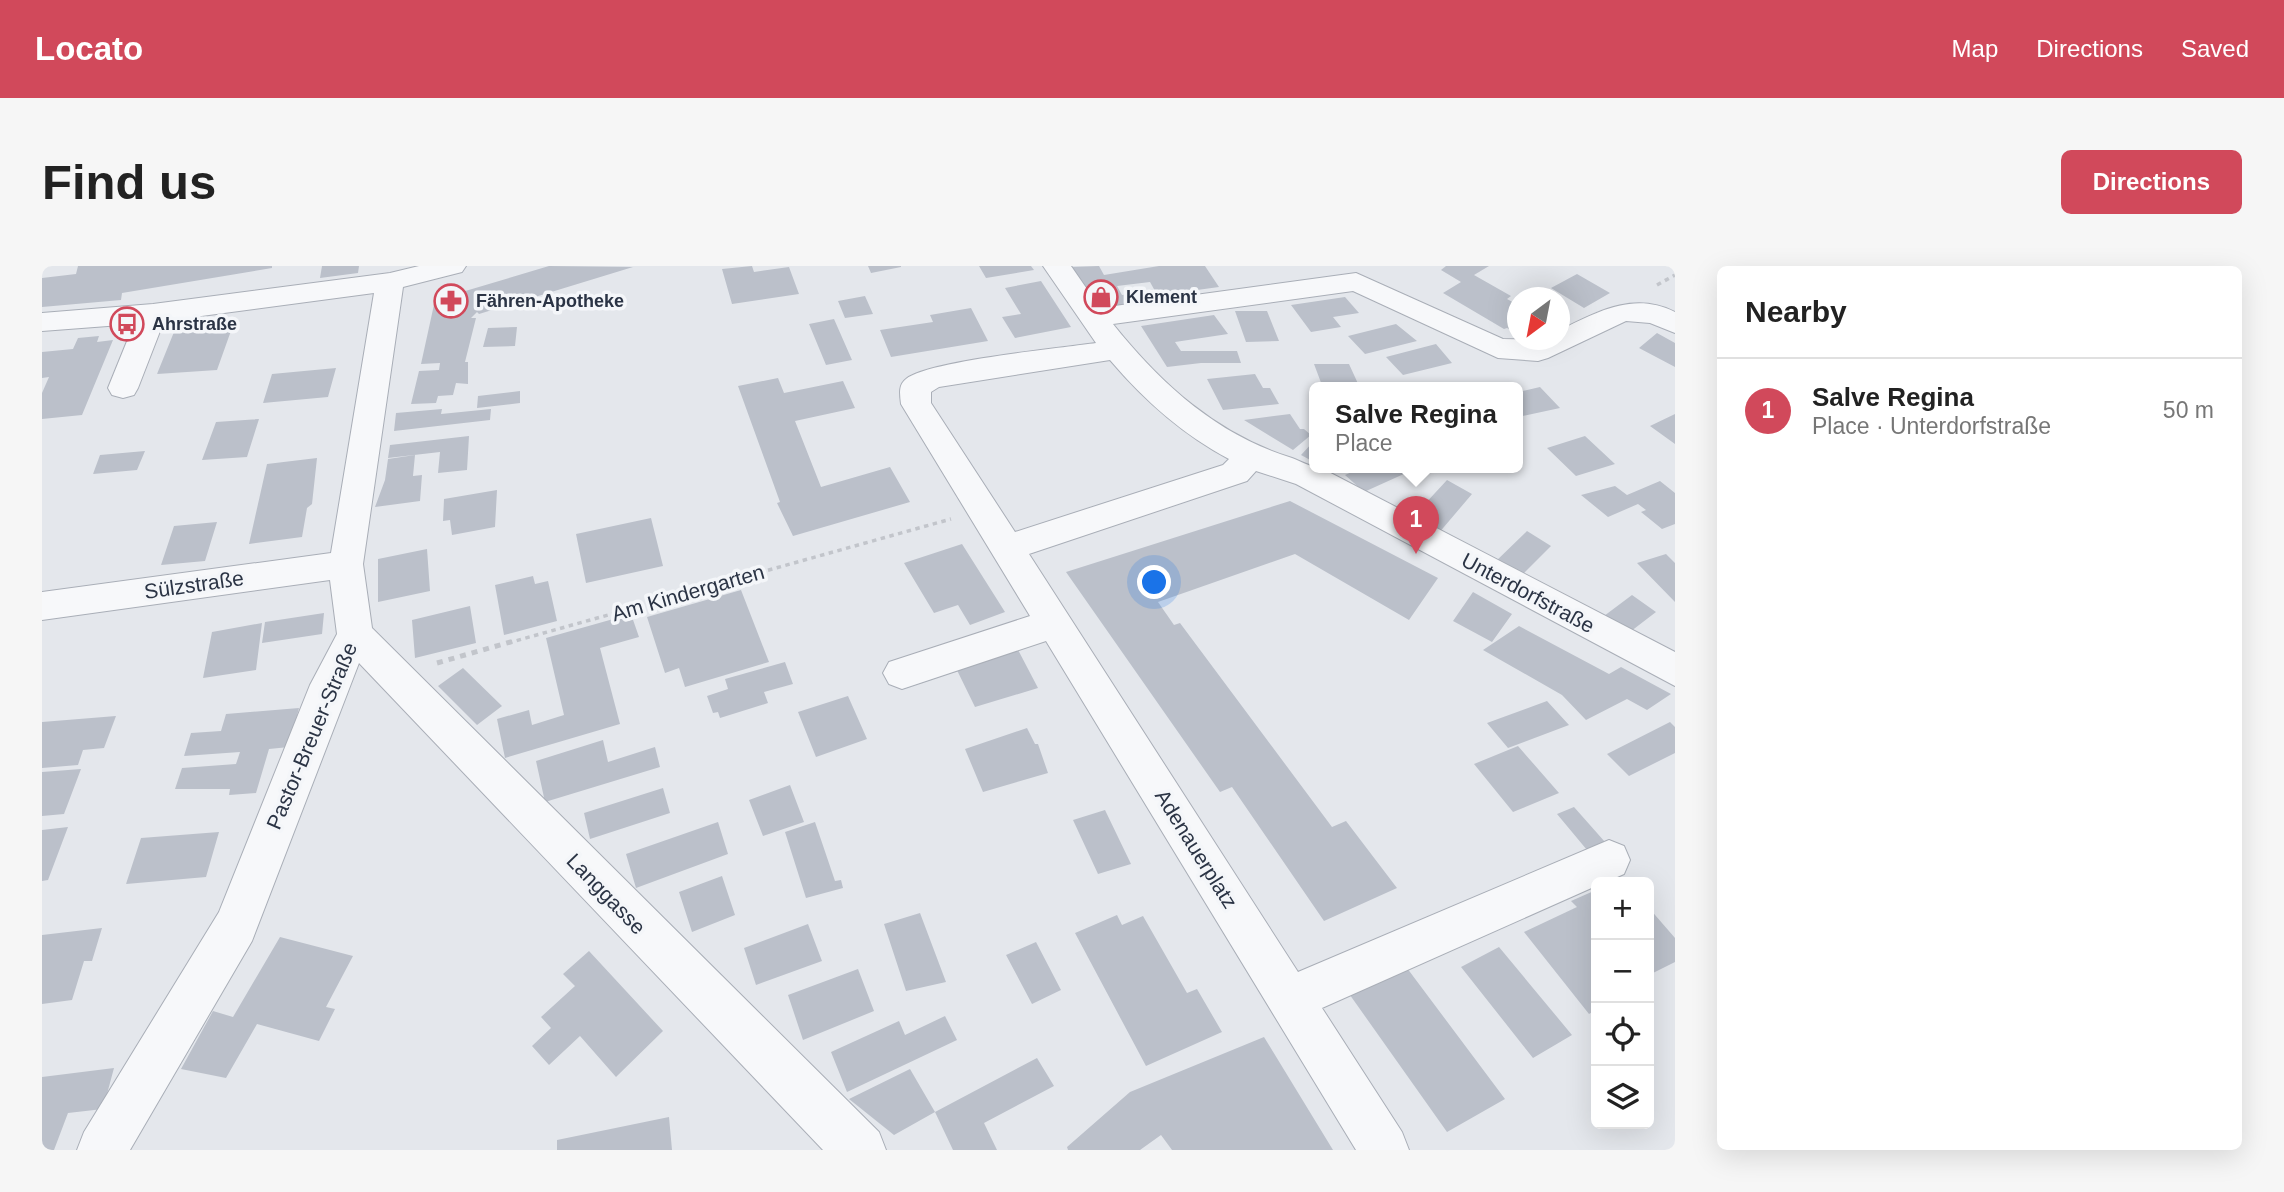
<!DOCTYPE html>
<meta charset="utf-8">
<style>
:root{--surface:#fff;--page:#f6f6f6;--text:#222;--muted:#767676;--line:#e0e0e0;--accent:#d1495b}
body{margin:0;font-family:Helvetica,sans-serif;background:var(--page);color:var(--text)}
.controls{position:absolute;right:21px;bottom:21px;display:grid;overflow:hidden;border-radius:10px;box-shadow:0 7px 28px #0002}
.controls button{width:63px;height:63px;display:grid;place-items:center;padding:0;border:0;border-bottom:2px solid var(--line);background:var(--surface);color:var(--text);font:35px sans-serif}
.compass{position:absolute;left:1465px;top:21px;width:63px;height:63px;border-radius:50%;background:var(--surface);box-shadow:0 7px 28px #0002;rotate:212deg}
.you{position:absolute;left:1113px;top:317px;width:24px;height:24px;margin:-18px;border:5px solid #fff;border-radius:50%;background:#1a73e8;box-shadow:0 0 0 10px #1a73e833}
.badge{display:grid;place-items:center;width:46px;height:46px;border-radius:50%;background:var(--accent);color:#fff;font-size:23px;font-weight:700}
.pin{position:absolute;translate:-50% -58px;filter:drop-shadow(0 2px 4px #0008)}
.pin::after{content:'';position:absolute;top:37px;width:24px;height:21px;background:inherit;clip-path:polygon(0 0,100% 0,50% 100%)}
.popup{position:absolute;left:1267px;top:116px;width:214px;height:91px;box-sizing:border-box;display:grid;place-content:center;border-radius:10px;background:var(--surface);filter:drop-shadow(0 2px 5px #0005);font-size:23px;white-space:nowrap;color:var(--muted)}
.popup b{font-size:26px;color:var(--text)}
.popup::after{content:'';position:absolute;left:50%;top:100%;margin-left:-14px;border:14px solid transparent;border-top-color:var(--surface)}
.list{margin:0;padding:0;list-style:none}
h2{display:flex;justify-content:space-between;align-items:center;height:91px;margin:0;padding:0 28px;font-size:30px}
h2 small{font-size:23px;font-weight:400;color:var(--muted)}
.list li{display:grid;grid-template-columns:46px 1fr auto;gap:21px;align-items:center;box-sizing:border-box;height:105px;padding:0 28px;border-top:2px solid var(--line)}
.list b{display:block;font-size:26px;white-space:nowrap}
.list p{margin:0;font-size:23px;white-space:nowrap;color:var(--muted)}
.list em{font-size:23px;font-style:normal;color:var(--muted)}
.icon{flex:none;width:38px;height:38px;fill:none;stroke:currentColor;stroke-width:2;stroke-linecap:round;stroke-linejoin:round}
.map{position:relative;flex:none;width:1633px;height:884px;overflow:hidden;border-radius:10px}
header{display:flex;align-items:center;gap:42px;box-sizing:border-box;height:98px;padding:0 35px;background:var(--accent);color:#fff}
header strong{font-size:33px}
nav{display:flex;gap:38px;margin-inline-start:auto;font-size:24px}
.intro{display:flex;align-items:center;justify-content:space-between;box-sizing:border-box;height:168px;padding:0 42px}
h1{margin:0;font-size:49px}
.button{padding:18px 32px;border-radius:10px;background:var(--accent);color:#fff;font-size:24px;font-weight:700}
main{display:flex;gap:42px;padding:0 42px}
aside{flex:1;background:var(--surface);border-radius:10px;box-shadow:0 7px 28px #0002}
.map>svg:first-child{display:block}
</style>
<header>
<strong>Locato</strong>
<nav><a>Map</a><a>Directions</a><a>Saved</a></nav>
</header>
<div class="intro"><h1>Find us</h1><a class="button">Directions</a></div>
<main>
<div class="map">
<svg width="1633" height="884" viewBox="0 0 1633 884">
<rect width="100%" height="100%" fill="#e4e7ec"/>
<path fill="#bbc0ca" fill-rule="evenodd" d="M36,0H230V2L80,27L79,34L0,41V12L34,8Z
M280,0H317L316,7L278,12Z
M507,0L591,1L437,48L435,46L429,52H434L423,96H426V118L414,117L411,129L396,130L394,137L369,138L377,105L397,104L398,97L379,98L393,34Z
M710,0L712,6L747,1L757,28L690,38L680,3Z
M826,0H859V1L829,7Z
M937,0H989L992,4L944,12Z
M1057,0L1062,9L1117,0H1163L1177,21L1133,27L1137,34L1056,44L1029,1ZM1108,16L1113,25L1080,29L1075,20Z
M1404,0H1447L1432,9L1469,30L1465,33L1476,39V68L1465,62L1462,63L1401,27L1419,16L1399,4Z
M1535,8L1568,27L1542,42L1509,22Z
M999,15L1029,61L973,72L960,51L979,48L963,22Z
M823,30L831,48L803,52L796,35Z
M1303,31L1317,47L1291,51L1299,61L1269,66L1249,39Z
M929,42L946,75L849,91L838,64L891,56L888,49Z
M1193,45H1225L1237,75L1204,76Z
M1172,49L1186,68L1133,76L1139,85H1195L1199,97H1159L1125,101L1099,60Z
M792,53L810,94L784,99L767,58Z
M1354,58L1375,75L1323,88L1306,70Z
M475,61L473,80L441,81L446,62Z
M190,62L175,104L115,108L132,66Z
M1615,67L1633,77V101L1597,82Z
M57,70L55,76L71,74L40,149L0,153V127L7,111L0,112V86L31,83L36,72Z
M1394,78L1410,97L1361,109L1344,91Z
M1272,98H1307L1318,122H1281Z
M294,102L286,131L221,137L230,108Z
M1213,108L1221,122H1228L1237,138L1181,144L1165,113Z
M736,112L742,127L801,115L813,142L753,155L779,221L848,201L868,236L751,270L735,237L738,236L696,120Z
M1498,121L1518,142L1476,151V126Z
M478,125V137L435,142L436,130Z
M400,143L399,148L449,143L448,154L352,165L354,147Z
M1248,148L1258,163H1262L1269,169L1251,184L1202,154Z
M1633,148V178L1608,160Z
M217,153L205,191L160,194L174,156Z
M427,170L425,204L396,207L398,186L346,192L348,179Z
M1543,170L1573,198L1534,210L1505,182Z
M1272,175V196L1259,189Z
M103,185L95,204L51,208L58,189Z
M373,189L371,210L380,209L378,235L333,241L343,214L346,193Z
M275,192L270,238L265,242L260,271L207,278L225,198Z
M1319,202H1375L1322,226L1303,209Z
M1405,214L1430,228L1396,268L1369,253Z
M1618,215L1633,227V258L1620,263L1599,246L1604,244L1596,238L1566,251L1539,229L1573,220L1585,229Z
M455,224L453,261L410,269L408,254L401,255L402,233Z
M1248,235L1396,312L1367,354L1253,288L1116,336L1132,359L1138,357L1290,561L1304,555L1355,622L1282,655L1190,521L1178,526L1024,306Z
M609,252L621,300L544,317L534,268Z
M175,256L163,295L119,299L132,260Z
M1485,265L1509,280L1478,311L1450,299Z
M920,278L963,346L928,359L916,339L892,347L862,297Z
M385,283L388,325L336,336V293Z
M1624,288L1633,297V336L1595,297Z
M491,310L493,318L506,315L515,355L462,369L453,319Z
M699,324L727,396L643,421L637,402L623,407L605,351Z
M1431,326L1470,348L1450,376L1411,355Z
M1590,329L1614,346L1584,369L1558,353Z
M428,340L434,377L373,392L370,354Z
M282,347L280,368L220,377L223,356Z
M589,348L597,371L558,382L578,458L463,492L455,453L487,444L490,459L522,449L504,372Z
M220,357L214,404L161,412L170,366Z
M1477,360L1567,408L1579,401L1629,428L1605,444L1585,433L1544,454L1520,429L1441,384Z
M973,378L996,422L933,441L911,396Z
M743,396L751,418L722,426L726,437L678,452L676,446L671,447L665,430L686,423L683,413Z
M421,402L460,440L435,459L396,420Z
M806,430L825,473L774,491L756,446Z
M1505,435L1527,459L1466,482L1445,457Z
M257,442L247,481L227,483L214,527L187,529L188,523H133L140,502L194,498L198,486L142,490L149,467L179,465L184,448Z
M74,450L62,482L41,484L36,499L0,502V456Z
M1628,456L1633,461V487L1587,510L1565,488Z
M985,462L993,478H996L1006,507L941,526L923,483Z
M561,474L566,496L613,481L618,501L503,536L494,495Z
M1476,480L1517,527L1471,546L1432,498Z
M39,503L22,548L0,550V506Z
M748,519L762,556L721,570L707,534Z
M621,522L628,547L548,573L542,547Z
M1532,541L1563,576L1545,584L1515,548Z
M1063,544L1089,598L1056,608L1031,554Z
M676,556L686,588L594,622L584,588Z
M773,556L793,615L799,614L801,622L764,632L743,566Z
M26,561L6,614L0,615V564Z
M177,566L164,611L84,618L99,572Z
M680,610L693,649L650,666L637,626Z
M1554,624V744L1547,748L1482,666L1535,641L1529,635Z
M1607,642L1633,672V696L1607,709Z
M878,647L904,716L864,725L842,658Z
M1075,649L1080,659L1101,650L1145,727L1155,723L1180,766L1104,800L1033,667Z
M766,658L780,695L714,719L702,682Z
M60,662L50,695H42L30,734L0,738V669Z
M238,671L311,690L284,741L293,743L277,775L215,758L184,812L139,803L171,745L191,751Z
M994,676L1019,724L990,738L964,689Z
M1457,681L1530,769L1491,792L1419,701Z
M547,685L621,765L574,811L538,770L507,799L490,780L509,762L499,751L533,720L521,708Z
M1359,694L1463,833L1405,866L1303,722Z
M816,703L832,745L761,774L746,729Z
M903,750L915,774L805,826L789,786L857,755L863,769Z
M1222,771L1291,884H1130L1119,869L1098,884H1026L1025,881L1088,826Z
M995,792L1012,820L942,857L955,884H911L893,846Z
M72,802L61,843L26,847L12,884H0V811Z
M868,803L893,846L852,869L807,833Z
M627,851L630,884H515V874Z"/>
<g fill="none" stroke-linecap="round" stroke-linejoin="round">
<defs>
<path id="minor" d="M377,0H424L420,6L361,21L321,298L330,362L837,866L844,884H781L317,397L210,675L88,884H35L42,866L177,646L268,419L295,368L288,314L0,354V326L289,287L332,27L122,55L96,122L92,129L81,132L70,129L66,122L92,58L0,65V47L111,38L348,7Z
M1001,0H1029L1058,42L1314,7L1461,73L1518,74V64C1555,46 1592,25 1633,46V67L1608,57L1584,55L1506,92L1496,95L1456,92L1311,25L1071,58C1119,118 1175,169 1250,192C1260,196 1271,202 1279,202L1633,386V420L1254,218L1214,205L1205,215L987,288L1256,706L1567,574L1582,580L1588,594L1582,608L1564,616H1554V620L1280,742L1360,866L1367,884H1314L1004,375L860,423L847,418L841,407L847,396L988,350L859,138C858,129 856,119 864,113C885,95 1019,82 1054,77ZM1068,94C1103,135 1140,168 1187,193L1181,199L973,266L889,137V126L897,121Z"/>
</defs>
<use href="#minor" stroke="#a9aeb7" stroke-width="2"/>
<path stroke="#c2c5cb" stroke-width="3.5" stroke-dasharray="4.5 4.5" stroke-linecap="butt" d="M1615,19L1633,9
M466,377L909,253"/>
<path stroke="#c2c5cb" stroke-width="5" stroke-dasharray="6 6" stroke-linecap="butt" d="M395,397L472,375"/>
<use href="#minor" fill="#f7f8fa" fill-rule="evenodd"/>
</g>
<defs>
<symbol id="shop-ring" viewBox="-11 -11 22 22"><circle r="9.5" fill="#f4f6f9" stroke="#d1495b" stroke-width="1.5"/><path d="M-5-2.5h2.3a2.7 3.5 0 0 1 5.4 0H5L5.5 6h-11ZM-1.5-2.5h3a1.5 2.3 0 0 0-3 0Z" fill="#d1495b"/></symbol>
<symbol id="pharmacy-ring" viewBox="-11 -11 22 22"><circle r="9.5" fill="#f4f6f9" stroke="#d1495b" stroke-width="1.5"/><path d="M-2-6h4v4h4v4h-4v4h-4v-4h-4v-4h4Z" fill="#d1495b"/></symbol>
<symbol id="bus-ring" viewBox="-11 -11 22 22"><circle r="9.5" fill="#f4f6f9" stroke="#d1495b" stroke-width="1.5"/><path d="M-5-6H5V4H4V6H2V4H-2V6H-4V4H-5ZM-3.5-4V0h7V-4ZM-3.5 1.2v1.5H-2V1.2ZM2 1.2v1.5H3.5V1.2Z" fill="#d1495b"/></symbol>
</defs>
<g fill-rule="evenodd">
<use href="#shop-ring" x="1040" y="12" width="38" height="38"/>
<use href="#pharmacy-ring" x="390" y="16" width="38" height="38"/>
<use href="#bus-ring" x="66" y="39" width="38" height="38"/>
</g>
<g text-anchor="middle" stroke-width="7" stroke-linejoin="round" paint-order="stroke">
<g font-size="18" font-weight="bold" fill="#2b3445" stroke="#f4f6f9" text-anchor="start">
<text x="1084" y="37">Klement</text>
<text x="434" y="41">Fähren-Apotheke</text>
<text x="110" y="64">Ahrstraße</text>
</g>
<g font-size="21" fill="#2b3445" stroke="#f4f6f9">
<text transform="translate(152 319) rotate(-8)" y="7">Sülzstraße</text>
<text transform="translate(646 327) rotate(-16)" y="7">Am Kindergarten</text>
<text transform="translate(1486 327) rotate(28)" y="7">Unterdorfstraße</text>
<text transform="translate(270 470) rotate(-67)" y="7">Pastor-Breuer-Straße</text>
<text transform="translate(1154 583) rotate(58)" y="7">Adenauerplatz</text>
<text transform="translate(564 628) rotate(46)" y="7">Langgasse</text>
</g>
</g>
</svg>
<div class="controls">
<button>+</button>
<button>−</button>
<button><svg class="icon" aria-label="locate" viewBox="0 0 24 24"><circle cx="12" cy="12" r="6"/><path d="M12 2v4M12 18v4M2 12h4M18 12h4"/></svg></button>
<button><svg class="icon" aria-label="layers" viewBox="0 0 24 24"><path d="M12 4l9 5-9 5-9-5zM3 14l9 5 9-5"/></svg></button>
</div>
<svg class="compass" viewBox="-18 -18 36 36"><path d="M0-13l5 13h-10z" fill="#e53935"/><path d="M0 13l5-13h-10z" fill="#767676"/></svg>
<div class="you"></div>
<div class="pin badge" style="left:1374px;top:288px">1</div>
<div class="popup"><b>Salve Regina</b>Place</div>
</div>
<aside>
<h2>Nearby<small></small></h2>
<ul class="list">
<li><span class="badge">1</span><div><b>Salve Regina</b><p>Place · Unterdorfstraße</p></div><em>50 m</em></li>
</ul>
</aside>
</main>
